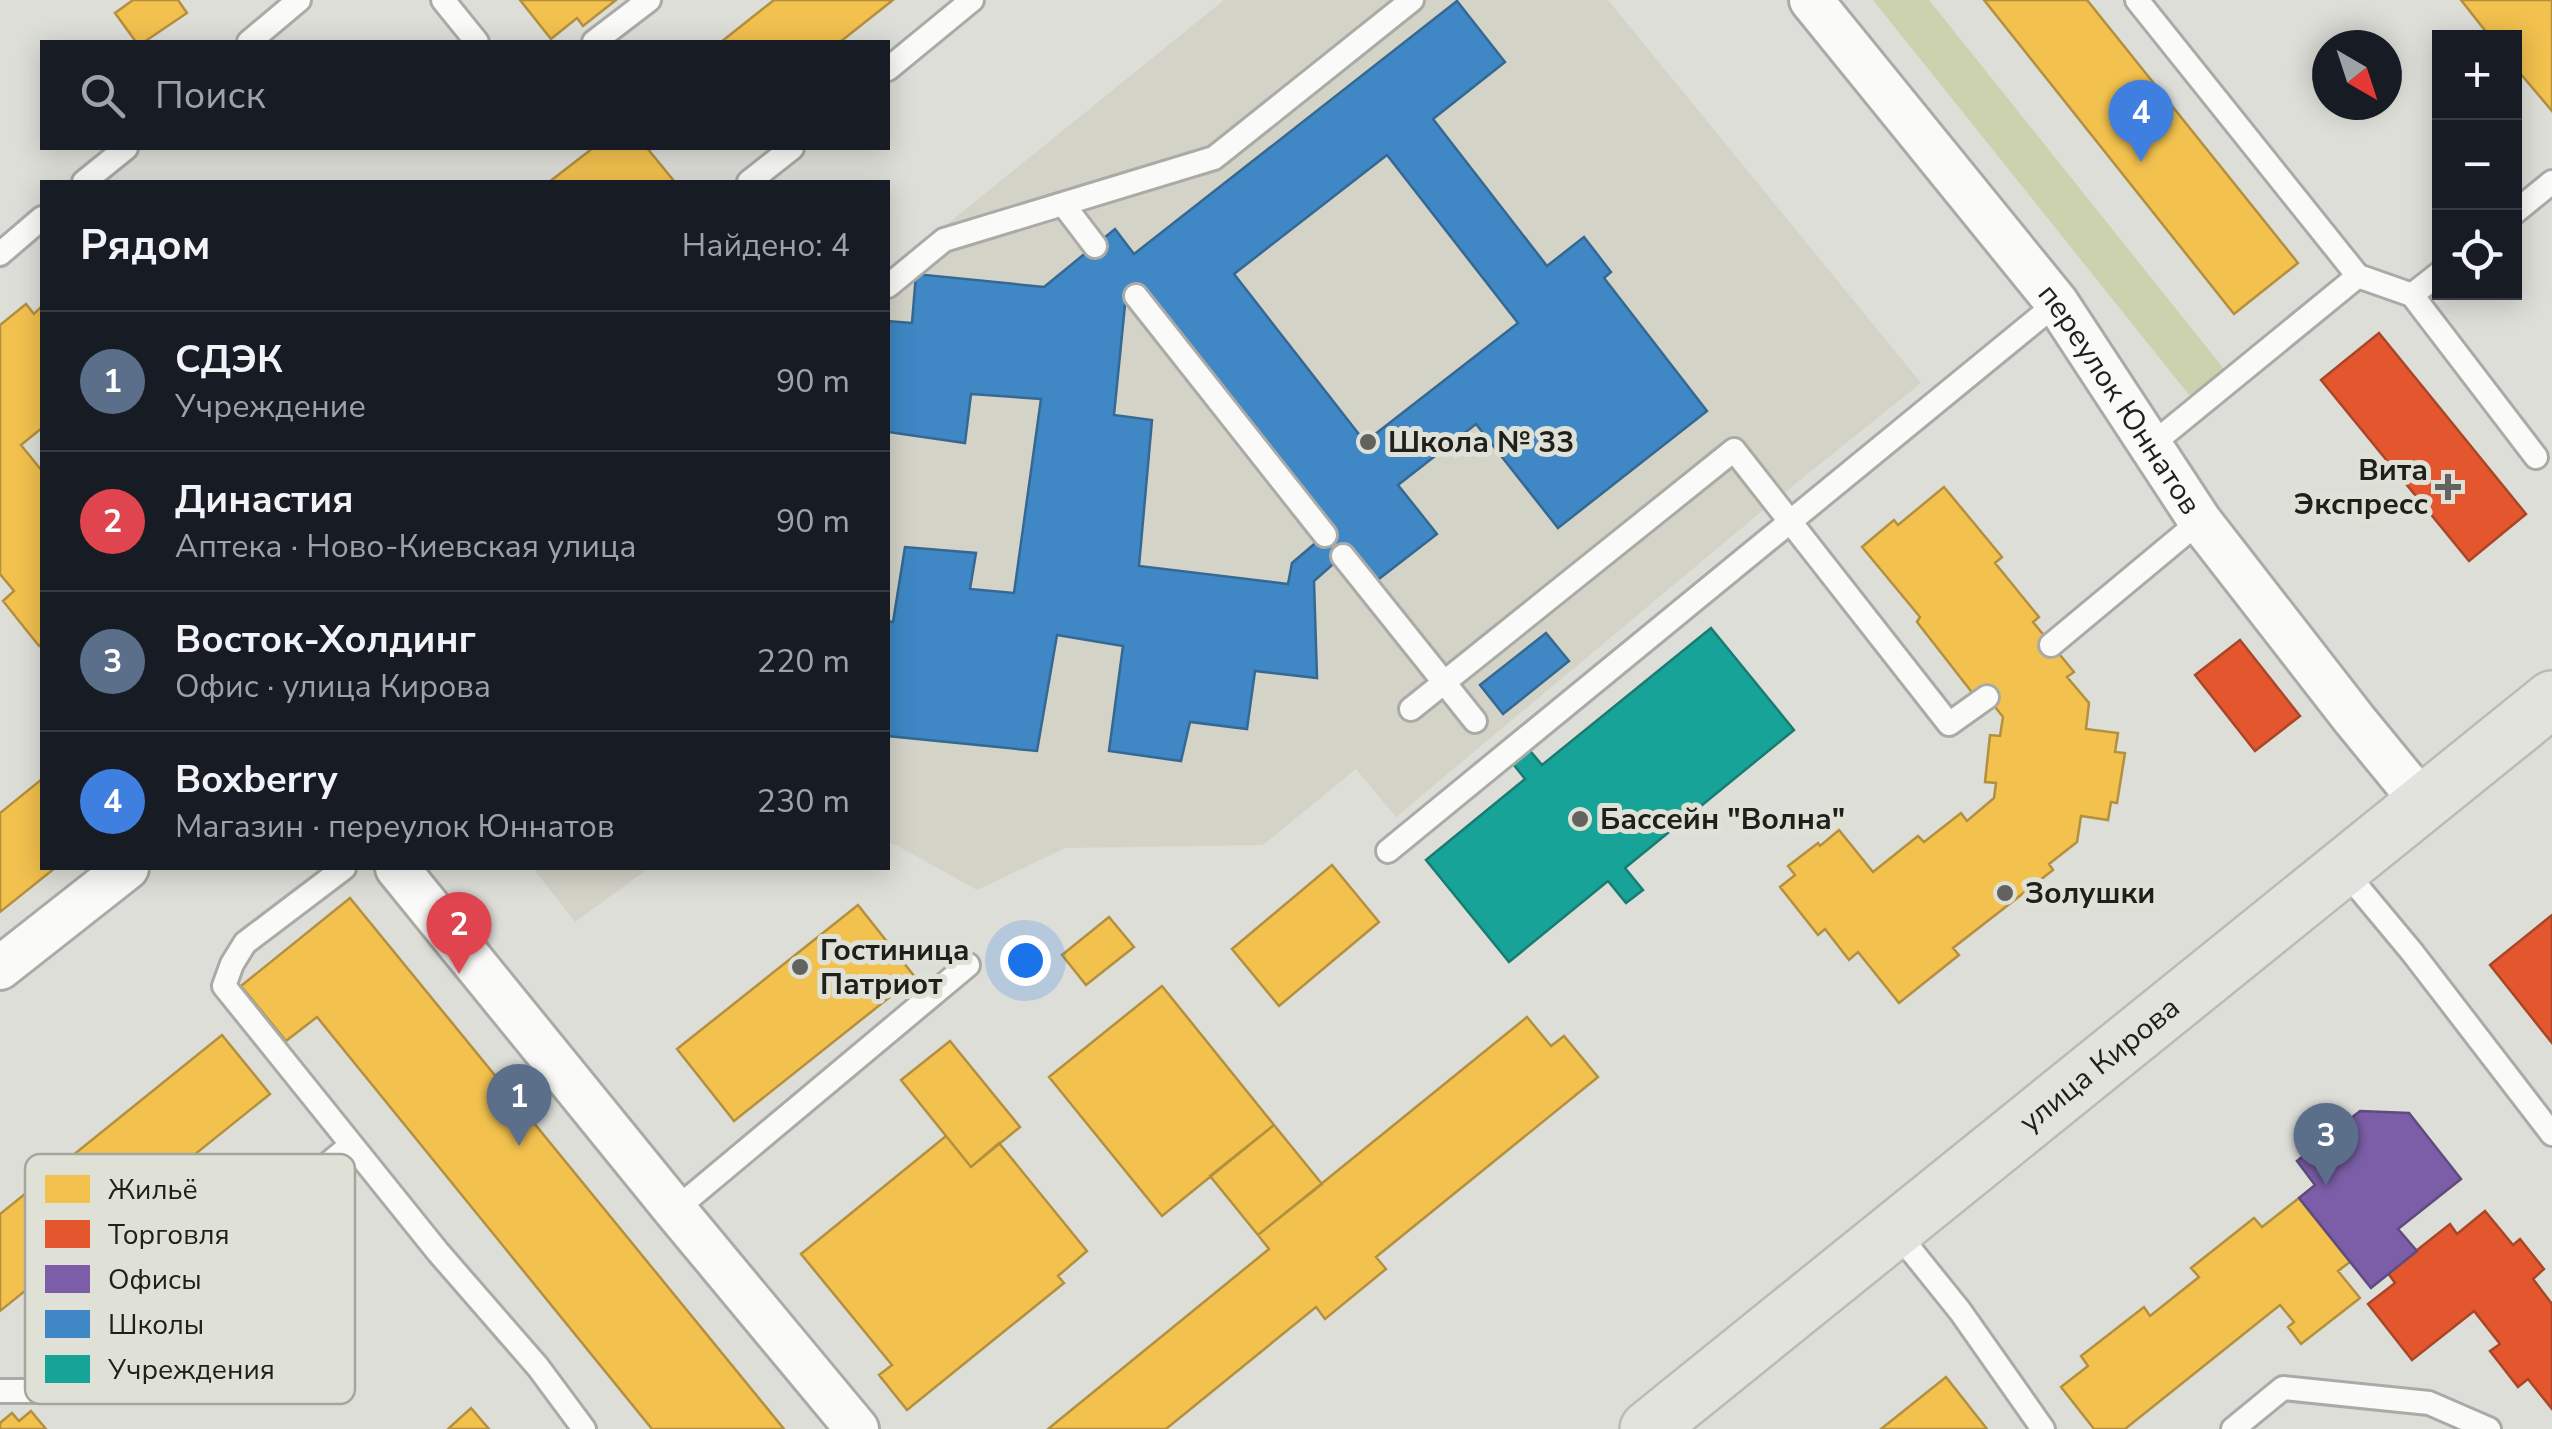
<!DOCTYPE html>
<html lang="ru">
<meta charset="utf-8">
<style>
:root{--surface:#171b24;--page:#242831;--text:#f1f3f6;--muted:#9ea1a6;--line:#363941;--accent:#b1b2b2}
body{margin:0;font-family:"Nunito Sans",sans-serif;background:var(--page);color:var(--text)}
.controls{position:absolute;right:30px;top:30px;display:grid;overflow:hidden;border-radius:0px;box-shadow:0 5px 25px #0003}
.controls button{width:90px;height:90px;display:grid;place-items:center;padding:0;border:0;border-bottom:2px solid var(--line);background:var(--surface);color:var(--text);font:50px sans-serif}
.compass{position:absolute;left:2312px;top:30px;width:90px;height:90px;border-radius:50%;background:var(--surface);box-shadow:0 5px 25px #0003;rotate:141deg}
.you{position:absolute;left:1025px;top:960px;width:35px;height:35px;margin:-25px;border:8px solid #fff;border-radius:50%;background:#1a73e8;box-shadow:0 0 0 15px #1a73e833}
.badge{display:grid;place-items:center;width:65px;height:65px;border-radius:50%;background:var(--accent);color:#fff;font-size:32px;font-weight:700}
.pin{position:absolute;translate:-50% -82px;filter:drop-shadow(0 2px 5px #0008)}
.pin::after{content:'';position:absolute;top:52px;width:35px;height:30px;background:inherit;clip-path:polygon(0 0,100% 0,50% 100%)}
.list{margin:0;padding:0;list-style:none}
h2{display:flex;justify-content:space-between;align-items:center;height:130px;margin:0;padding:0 40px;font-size:42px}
h2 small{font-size:32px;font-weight:400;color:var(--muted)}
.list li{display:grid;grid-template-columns:65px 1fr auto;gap:30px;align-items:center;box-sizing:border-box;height:140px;padding:0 40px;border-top:2px solid var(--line)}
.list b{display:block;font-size:38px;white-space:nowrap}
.list p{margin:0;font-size:32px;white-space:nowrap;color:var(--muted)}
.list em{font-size:32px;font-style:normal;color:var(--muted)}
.icon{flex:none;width:55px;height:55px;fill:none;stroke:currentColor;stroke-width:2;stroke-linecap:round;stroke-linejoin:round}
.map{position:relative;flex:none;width:2552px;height:1429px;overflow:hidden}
.search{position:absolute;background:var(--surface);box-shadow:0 5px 25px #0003;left:40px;top:40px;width:850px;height:110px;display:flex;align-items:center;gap:25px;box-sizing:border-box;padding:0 35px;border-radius:0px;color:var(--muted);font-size:38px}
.panel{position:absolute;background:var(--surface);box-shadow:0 5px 25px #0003;left:40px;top:180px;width:850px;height:690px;border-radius:0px}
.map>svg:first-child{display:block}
</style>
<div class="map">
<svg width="2552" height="1429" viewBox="0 0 2552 1429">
<rect width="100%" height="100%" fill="#deded9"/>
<path fill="#d3d3c8" d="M1224,0H1608L1921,383L1774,501L1396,817L1356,769L1263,845L1065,848L977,890L896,845L888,843V272Z
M533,868H649L575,922Z"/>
<path fill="#ccd1ae" d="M1873,0H1929L2224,369L2190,396Z"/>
<path fill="#f2c14e" stroke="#b3903f" stroke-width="2.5" d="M133,0H178L187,13L144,42H136L115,13Z
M520,0H616L583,26L577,18L551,39Z
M774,0H893L840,42H721Z
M1984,0H2087L2298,263L2234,314Z
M2461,0H2552V111L2514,66V38H2491Z
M593,148H647L674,181L549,182Z
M26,304L34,314L42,306V428L21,445L42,471V643L39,646L3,601L14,591L0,574V325Z
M1944,487L2002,557L1995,563L2039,617L2033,622L2074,672L2067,677L2089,703L2086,729L2118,733L2115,752L2125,753L2117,803L2111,802L2108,820L2081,816L2077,842L2049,864L2053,870L1953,948L1959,955L1899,1003L1858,952L1849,960L1825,929L1818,935L1780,887L1795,875L1788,866L1818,843L1820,846L1839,830L1873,872L1918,836L1924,842L1961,813L1967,821L1994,798L1996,783L1985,782L1990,735L2000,736L2003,717L1981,689L1974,695L1917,622L1920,617L1862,547L1894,520L1898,525Z
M42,779V868H55L0,912V813Z
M1332,865L1379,922L1279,1006L1232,949Z
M350,898L784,1429H652L317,1017L286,1041L241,986Z
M858,905L915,977L734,1121L677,1049Z
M1109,917L1134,947L1086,985L1062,955Z
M1162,986L1274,1125L1162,1216L1049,1077Z
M1527,1017L1551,1046L1564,1036L1598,1077L1376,1257L1386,1269L1325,1319L1316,1307L1166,1429H1048L1269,1249L1258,1235Z
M222,1035L270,1094L0,1311V1214Z
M950,1041L1020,1127L971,1167L901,1080Z
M1274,1125L1322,1184L1258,1235L1210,1176Z
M946,1136L971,1167L999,1143L1087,1251L1058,1276L1064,1283L907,1410L879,1375L892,1365L801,1254Z
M2299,1198L2350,1262L2338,1271L2360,1298L2301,1344L2288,1327L2294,1322L2280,1305L2125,1429H2094L2061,1387L2088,1366L2081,1356L2144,1307L2150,1316L2199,1277L2191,1268L2254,1218L2262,1227Z
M1946,1377L1987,1429H1881Z
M471,1408L489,1429H448Z
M31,1411L46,1429H0V1423L12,1413L19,1421Z"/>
<path fill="#e4572e" stroke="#a94628" stroke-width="2.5" d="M2379,333L2526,514L2469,561L2321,380Z
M2240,640L2300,716L2255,751L2195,675Z
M2552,915V1043L2490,965Z
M2485,1211L2513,1245L2520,1239L2544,1269L2533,1279L2552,1304V1409L2528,1379L2518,1387L2490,1351L2500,1344L2474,1311L2412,1360L2368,1304L2395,1283L2388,1273L2450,1224L2457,1234Z"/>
<path fill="#7b5ea7" stroke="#5f4b7d" stroke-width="2.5" d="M2360,1111L2409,1113L2461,1179L2398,1229L2417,1251L2371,1288L2299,1198L2315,1185L2297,1161Z"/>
<path fill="#3f88c5" stroke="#356892" stroke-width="2.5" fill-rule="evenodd" d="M1457,1L1505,62L1433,119L1547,266L1584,237L1611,272L1604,278L1707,411L1558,528L1476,424L1398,485L1437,534L1375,582L1349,550L1314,581L1317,678L1255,671L1247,729L1190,722L1181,761L1109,751L1123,646L1057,635L1037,751L888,736V621L893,622L905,547L976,553L970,589L1014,593L1041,399L971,394L965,443L888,432V321L912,323L916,274L1044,287L1115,229L1134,254ZM1387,155L1518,323L1365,442L1234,274ZM1145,288L1333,528L1292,563L1288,584L1139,566L1152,420L1114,415L1125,305Z
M1546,633L1569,661L1503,714L1480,685Z"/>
<path fill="#17a398" stroke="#197b72" stroke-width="2.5" d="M1711,628L1794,730L1625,868L1643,890L1626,903L1608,881L1509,962L1426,860L1525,779L1510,760L1526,746L1542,765Z"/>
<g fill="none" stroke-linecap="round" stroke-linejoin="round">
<defs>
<path id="service" d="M443,0L477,42
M2137,0L2358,276
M249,42L299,0
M594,42L649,0
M888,69L972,0
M84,182L126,148
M749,182L792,148
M1063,204L1095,246
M2514,213L2552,182
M0,254L42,218
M2440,273L2412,295L2536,457
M888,286L944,240L1214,158L1412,0
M1136,296L1325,535
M2150,446L2358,276L2412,295
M1343,556L1475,721
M2051,645L2200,521
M1411,709L1734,450L1949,724L1987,697
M1388,851L2057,303
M344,868L245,943L232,964L224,986L438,1252L538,1367L584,1429
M2342,868L2412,952L2552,1134
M675,1210L968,965
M1894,1229L1960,1311L2043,1429
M0,1391H55L351,1145
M2233,1429L2283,1388L2429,1403L2489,1429"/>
<g id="minor">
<path id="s1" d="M1811,0L2057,303L2200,521L2354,719L2422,802"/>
<path d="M397,868L675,1210L857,1429"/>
<path d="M0,968L127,868"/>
</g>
<g id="primary">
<path id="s2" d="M1648,1429L2552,699"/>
</g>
</defs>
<use href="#service" stroke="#aaaba6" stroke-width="28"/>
<use href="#minor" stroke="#aaaba6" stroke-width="48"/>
<use href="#primary" stroke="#babab7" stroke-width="60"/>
<use href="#service" stroke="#fafaf9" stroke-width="22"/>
<use href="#minor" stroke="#fafaf9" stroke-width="42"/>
<use href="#primary" stroke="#e2e3dc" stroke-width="55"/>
</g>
<g fill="#62625e" stroke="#dfe1d6" stroke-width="4">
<circle cx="1368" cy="442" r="10"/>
<path d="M2443 472h10v10h10v10h-10v10h-10v-10h-10v-10h10z"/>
<circle cx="1580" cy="819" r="10"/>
<circle cx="2005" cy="893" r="10"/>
<circle cx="800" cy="967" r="10"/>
</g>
<g text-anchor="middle" stroke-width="10" stroke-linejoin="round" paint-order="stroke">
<g font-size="30" fill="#1f1f1b" stroke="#dfe1d6">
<text dy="10" stroke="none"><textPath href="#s1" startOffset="505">переулок Юннатов</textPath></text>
<text dy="10" stroke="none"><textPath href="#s2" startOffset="580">улица Кирова</textPath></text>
</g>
<g font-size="30" font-weight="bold" fill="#1f1f1b" stroke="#dfe1d6" text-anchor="start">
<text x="1388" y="452">Школа № 33</text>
<text x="2428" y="480" text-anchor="end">Вита<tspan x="2428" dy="34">Экспресс</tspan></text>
<text x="1600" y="829">Бассейн "Волна"</text>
<text x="2025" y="903">Золушки</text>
<text x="820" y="960">Гостиница<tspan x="820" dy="34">Патриот</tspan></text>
</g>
</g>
<rect x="25" y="1154" width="330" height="250" rx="15" fill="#dfe1d6" stroke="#a5a79e" stroke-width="2.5"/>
<rect x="45" y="1175" width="45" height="28" fill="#f2c14e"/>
<rect x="45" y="1220" width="45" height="28" fill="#e4572e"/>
<rect x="45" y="1265" width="45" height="28" fill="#7b5ea7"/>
<rect x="45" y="1310" width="45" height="28" fill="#3f88c5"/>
<rect x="45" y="1355" width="45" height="28" fill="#17a398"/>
<g font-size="28" fill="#1f1f1b">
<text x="108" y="1199">Жильё</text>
<text x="108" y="1244">Торговля</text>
<text x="108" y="1289">Офисы</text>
<text x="108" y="1334">Школы</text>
<text x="108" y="1379">Учреждения</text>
</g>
</svg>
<div class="controls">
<button>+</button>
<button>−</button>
<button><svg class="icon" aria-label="locate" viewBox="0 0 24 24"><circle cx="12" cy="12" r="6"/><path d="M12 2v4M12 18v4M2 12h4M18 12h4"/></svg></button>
</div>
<svg class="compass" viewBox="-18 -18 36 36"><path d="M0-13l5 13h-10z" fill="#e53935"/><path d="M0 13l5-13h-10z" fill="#9ea1a6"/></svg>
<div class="you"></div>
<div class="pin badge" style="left:519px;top:1146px;background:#5c6f8a">1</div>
<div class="pin badge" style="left:459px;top:974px;background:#e0444e">2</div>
<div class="pin badge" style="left:2326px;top:1185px;background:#5c6f8a">3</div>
<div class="pin badge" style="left:2141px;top:162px;background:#3f7fe0">4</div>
<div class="search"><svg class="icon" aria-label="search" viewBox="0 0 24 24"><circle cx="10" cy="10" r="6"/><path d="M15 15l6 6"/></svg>Поиск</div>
<section class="panel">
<h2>Рядом<small>Найдено: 4</small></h2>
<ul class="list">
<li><span class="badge" style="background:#5c6f8a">1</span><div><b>СДЭК</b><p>Учреждение</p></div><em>90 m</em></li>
<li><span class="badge" style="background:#e0444e">2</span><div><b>Династия</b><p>Аптека · Ново-Киевская улица</p></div><em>90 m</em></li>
<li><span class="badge" style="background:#5c6f8a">3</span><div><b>Восток-Холдинг</b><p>Офис · улица Кирова</p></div><em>220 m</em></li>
<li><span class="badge" style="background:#3f7fe0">4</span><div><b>Boxberry</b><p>Магазин · переулок Юннатов</p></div><em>230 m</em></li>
</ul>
</section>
</div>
